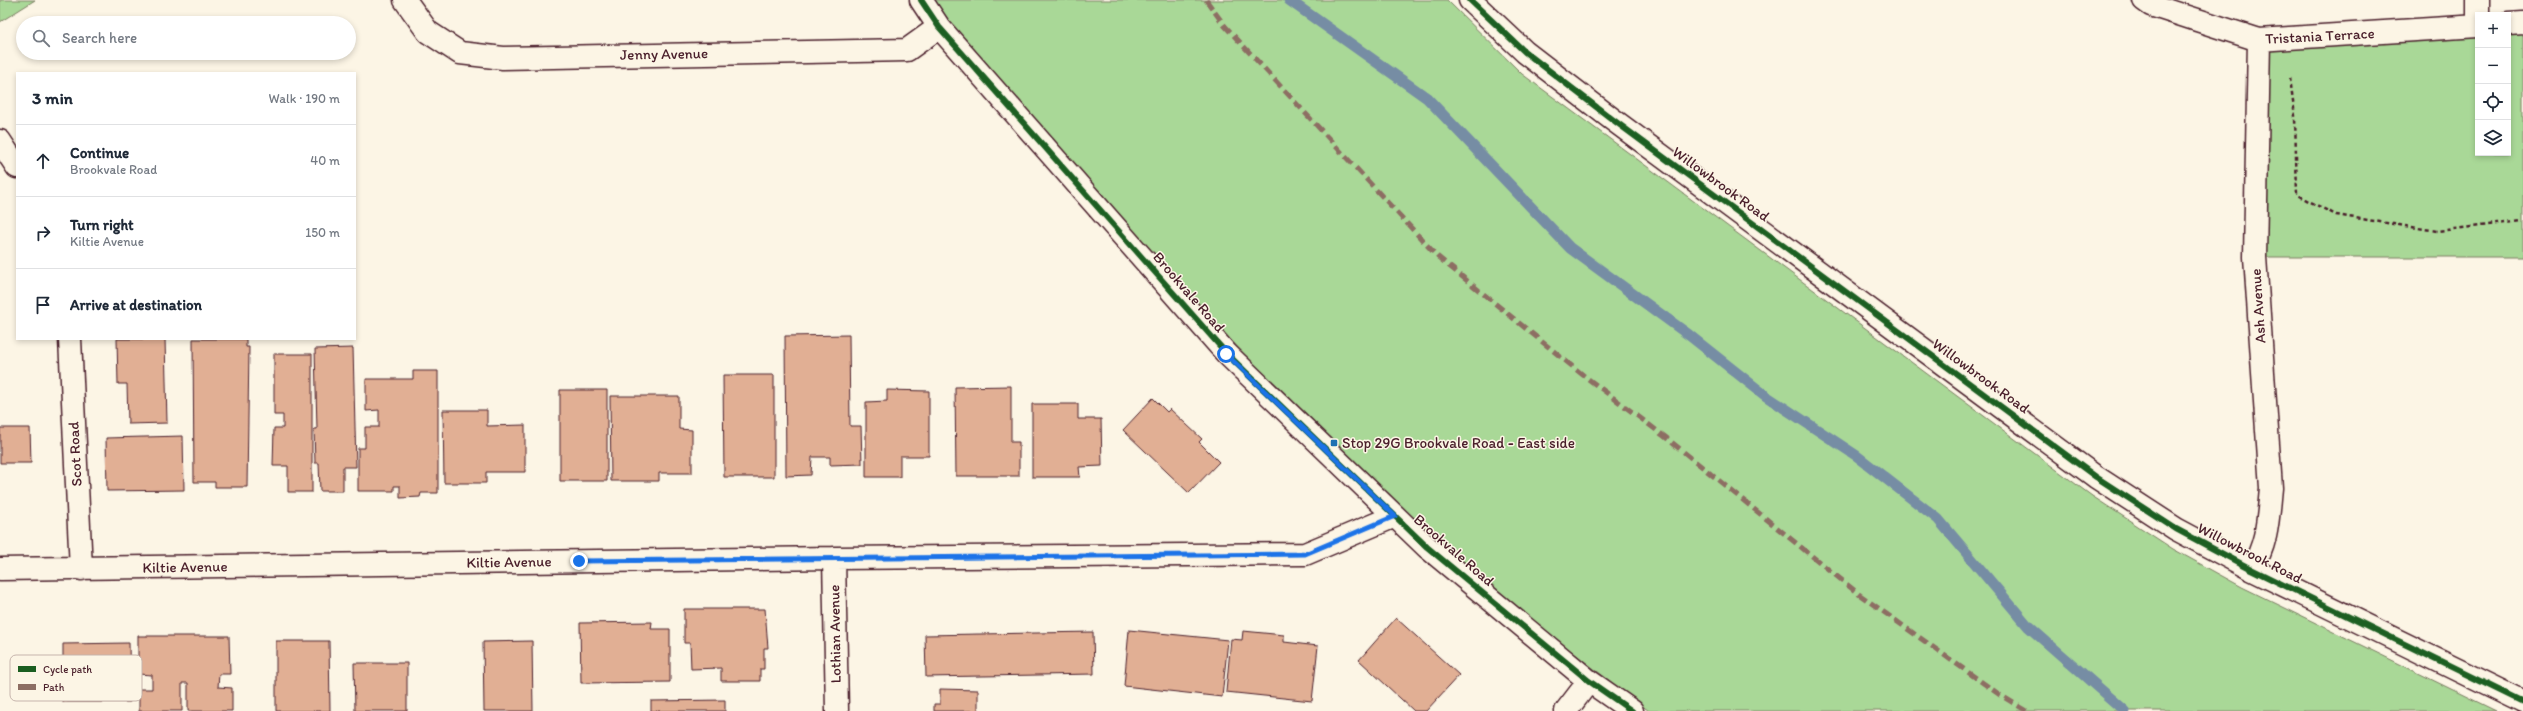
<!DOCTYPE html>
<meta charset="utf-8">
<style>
:root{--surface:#fff;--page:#f2f2f3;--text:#1f2937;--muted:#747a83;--line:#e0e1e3}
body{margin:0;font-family:Itim,sans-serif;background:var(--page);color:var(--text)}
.controls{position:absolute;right:12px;top:12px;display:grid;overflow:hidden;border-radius:0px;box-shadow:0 2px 6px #0003}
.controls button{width:36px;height:36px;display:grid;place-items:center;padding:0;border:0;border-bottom:1px solid var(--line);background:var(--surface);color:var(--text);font:20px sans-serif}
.stop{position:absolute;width:12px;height:12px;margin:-9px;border:3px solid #1a73e8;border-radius:50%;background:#fff}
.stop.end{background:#1a73e8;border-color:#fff;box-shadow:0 1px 4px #0008}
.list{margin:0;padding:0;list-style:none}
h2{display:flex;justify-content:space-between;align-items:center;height:52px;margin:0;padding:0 16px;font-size:17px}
h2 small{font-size:13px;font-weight:400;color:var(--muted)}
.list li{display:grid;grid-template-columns:26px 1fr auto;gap:12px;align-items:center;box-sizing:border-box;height:72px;padding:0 16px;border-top:1px solid var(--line)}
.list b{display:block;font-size:15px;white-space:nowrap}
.list p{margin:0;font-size:13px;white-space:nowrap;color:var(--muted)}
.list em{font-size:13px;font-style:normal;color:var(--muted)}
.icon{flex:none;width:22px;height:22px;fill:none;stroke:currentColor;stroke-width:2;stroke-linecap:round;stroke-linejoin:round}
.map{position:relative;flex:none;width:2523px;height:711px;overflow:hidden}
.search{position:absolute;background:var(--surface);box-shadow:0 2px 6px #0003;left:16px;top:16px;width:340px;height:44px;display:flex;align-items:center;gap:10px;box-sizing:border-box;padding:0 14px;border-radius:22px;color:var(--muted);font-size:15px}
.panel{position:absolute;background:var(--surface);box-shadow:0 2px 6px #0003;left:16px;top:72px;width:340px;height:268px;border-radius:0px}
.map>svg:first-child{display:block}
</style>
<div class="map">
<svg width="2523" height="711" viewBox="0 0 2523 711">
<rect width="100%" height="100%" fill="#fcf5e5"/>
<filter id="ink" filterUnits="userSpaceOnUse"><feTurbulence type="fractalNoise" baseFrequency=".025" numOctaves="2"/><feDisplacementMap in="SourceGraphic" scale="8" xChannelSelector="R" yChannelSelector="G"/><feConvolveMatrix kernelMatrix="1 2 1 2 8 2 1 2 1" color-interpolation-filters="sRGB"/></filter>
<g filter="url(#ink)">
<path fill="#a9d897" stroke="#7a7c61" d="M0,0H35L0,22Z
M921,0H1447L1522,74L2092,496L2173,549L2242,587L2496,711H1649L1395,516L939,27Z
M2523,23V257H2255L2259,40L2478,26V153H2508V24Z"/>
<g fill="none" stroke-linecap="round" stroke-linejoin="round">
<path stroke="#768da4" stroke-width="11" d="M1289,0L1427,98L1570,248L1689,335L1766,396L1857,456L1938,519L2028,626L2125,711"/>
</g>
<path fill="#e1af94" stroke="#4a1f2b" d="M849,335L850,426H861L862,464L830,465V457H812L811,475L786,476L785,336Z
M117,339H165L167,423L128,424L127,384H118Z
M193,339H246V347H249L247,487H215V482H194Z
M353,348L356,467H343V491H320L319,463H315L314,429H317L315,349Z
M274,354H312V492H288V466H273L274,428H283V415H274Z
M413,371H438V493H421L420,497L400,498V486H394V491H358V448H365V427H379V410L366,411V379H413Z
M723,375H774V477H724Z
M1011,386V442H1019V476H956L955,387Z
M560,390H607V481H560Z
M887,390L929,391V456H900V477H866V402L887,401Z
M610,396H679V429L692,430V473H659V481H611Z
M1153,398L1167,412L1170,409L1202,439L1199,442L1219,462L1189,493L1123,430Z
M1032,404H1078V419H1101L1102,466L1079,467L1080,477H1032Z
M443,410H487V426L525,425V472H486V483H444Z
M0,428H30L31,463H0Z
M183,436L184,490L107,491L106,438Z
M684,609H765L768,648H764V669H760V681H721V668L691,669L690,643H684Z
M1396,618L1459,675L1426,711H1414L1359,660Z
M652,622L651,629H670V682L581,683L580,623Z
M1129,630L1228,640L1222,697L1124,686Z
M1243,631L1284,635V642L1318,646L1312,701L1226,692L1231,639L1242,640Z
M1093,632L1094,674L926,677L925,635Z
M138,636H229L230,674H219L218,687L232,688V711H188V683H182V711H139V689H152V675L138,674Z
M276,641H329L330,711H276Z
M532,641L533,711H484L483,642Z
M129,643L130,702H63V644Z
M354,663H407V711H355Z
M940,689L978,690V711H934V704H940Z
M725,700V711H651V701Z"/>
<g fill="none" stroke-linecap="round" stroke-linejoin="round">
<defs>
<path id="minor" d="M405,0L428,32L460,53L503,58L907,50L939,27
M921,0L939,27L1227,354L1427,547L1589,681L1632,711
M1470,0L1525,52L1612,119L2096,477L2176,529L2251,569L2523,702
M2144,0L2151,5L2259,40L2478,26
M2478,0V15
M2508,24L2523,23
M0,141L17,167
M70,339L81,569
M834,558L837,711
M0,569L834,558L1305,554L1395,516
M2251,569C2268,544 2268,517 2271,488L2255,257L2259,40
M1566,711L1589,681"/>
</defs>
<use href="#minor" stroke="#4a1f2b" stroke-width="25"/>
<path stroke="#4a1f2b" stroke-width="2.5" stroke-dasharray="4 3" stroke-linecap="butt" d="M2290,78L2295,116L2297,195L2336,215L2437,231L2523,221"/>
<use href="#minor" stroke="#fcf5e5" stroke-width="22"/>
<path stroke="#8d6e63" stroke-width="5" stroke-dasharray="10 5" stroke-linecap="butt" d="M1206,0L1225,26L1438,257L1583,375L1664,436L1860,595L2000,695L2027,711"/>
<defs>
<path id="cycleway" d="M921,0L939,27L1227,354L1427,547L1589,681L1632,711
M1470,0L1525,52L1612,119L2096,477L2176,529L2251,569L2523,702"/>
</defs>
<use href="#cycleway" stroke="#fcf5e5" stroke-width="8"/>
<use href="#cycleway" stroke="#1b5e20" stroke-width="6"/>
</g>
</g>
<g fill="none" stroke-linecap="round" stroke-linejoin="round" filter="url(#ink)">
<path stroke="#1a73e8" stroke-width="5" d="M579,561L1305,554L1395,516L1226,354"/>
</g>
<rect fill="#1f6fb2" stroke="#fcf5e5" stroke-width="1.5" x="1330" y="439" width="8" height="8" rx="2"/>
<g text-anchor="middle" stroke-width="3" stroke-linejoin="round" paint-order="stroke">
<g font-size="15" fill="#4a1f2b" stroke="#fcf5e5">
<text transform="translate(2320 36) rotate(-3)" y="5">Tristania Terrace</text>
<text transform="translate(664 54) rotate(-1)" y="5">Jenny Avenue</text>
<text transform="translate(1721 184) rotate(36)" y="5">Willowbrook Road</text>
<text transform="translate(1189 292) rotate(49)" y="5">Brookvale Road</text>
<text transform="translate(2258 306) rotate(-94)" y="5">Ash Avenue</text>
<text transform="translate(1981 376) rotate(36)" y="5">Willowbrook Road</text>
<text transform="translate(75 454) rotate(-93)" y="5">Scot Road</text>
<text transform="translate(1454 550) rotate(41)" y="5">Brookvale Road</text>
<text transform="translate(2250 553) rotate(27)" y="5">Willowbrook Road</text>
<text transform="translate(509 562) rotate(-1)" y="5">Kiltie Avenue</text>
<text transform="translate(185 567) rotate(-1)" y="5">Kiltie Avenue</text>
<text transform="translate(835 634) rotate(-91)" y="5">Lothian Avenue</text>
</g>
<g font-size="15" fill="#4a1f2b" stroke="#fcf5e5" text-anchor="start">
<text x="1342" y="448">Stop 29G Brookvale Road - East side</text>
</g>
</g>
<rect x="10" y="655" width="132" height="46" rx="6" fill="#fcf5e5" stroke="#c7b5ad" stroke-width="1"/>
<rect x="18" y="666" width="18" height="6" fill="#1b5e20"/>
<rect x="18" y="684" width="18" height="6" fill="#8d6e63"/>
<g font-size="11" fill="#4a1f2b">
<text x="43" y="673">Cycle path</text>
<text x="43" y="691">Path</text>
</g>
</svg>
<div class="controls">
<button>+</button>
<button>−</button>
<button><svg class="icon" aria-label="locate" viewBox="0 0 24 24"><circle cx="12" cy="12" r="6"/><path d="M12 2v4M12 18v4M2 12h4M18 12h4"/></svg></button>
<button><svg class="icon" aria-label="layers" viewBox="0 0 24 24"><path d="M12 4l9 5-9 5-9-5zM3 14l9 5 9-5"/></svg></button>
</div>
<div class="stop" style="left:1226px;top:354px"></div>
<div class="stop end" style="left:579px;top:561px"></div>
<div class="search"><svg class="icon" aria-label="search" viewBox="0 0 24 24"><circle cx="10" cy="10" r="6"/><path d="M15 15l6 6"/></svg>Search here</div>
<section class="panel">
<h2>3 min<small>Walk · 190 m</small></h2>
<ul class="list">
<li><svg class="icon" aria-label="ahead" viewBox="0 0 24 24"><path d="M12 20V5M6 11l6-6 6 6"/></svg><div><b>Continue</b><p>Brookvale Road</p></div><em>40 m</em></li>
<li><svg class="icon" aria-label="right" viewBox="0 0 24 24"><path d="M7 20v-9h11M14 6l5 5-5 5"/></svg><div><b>Turn right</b><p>Kiltie Avenue</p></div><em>150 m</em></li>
<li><svg class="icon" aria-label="arrive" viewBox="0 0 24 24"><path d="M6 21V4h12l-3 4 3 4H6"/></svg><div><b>Arrive at destination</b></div></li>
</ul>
</section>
</div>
